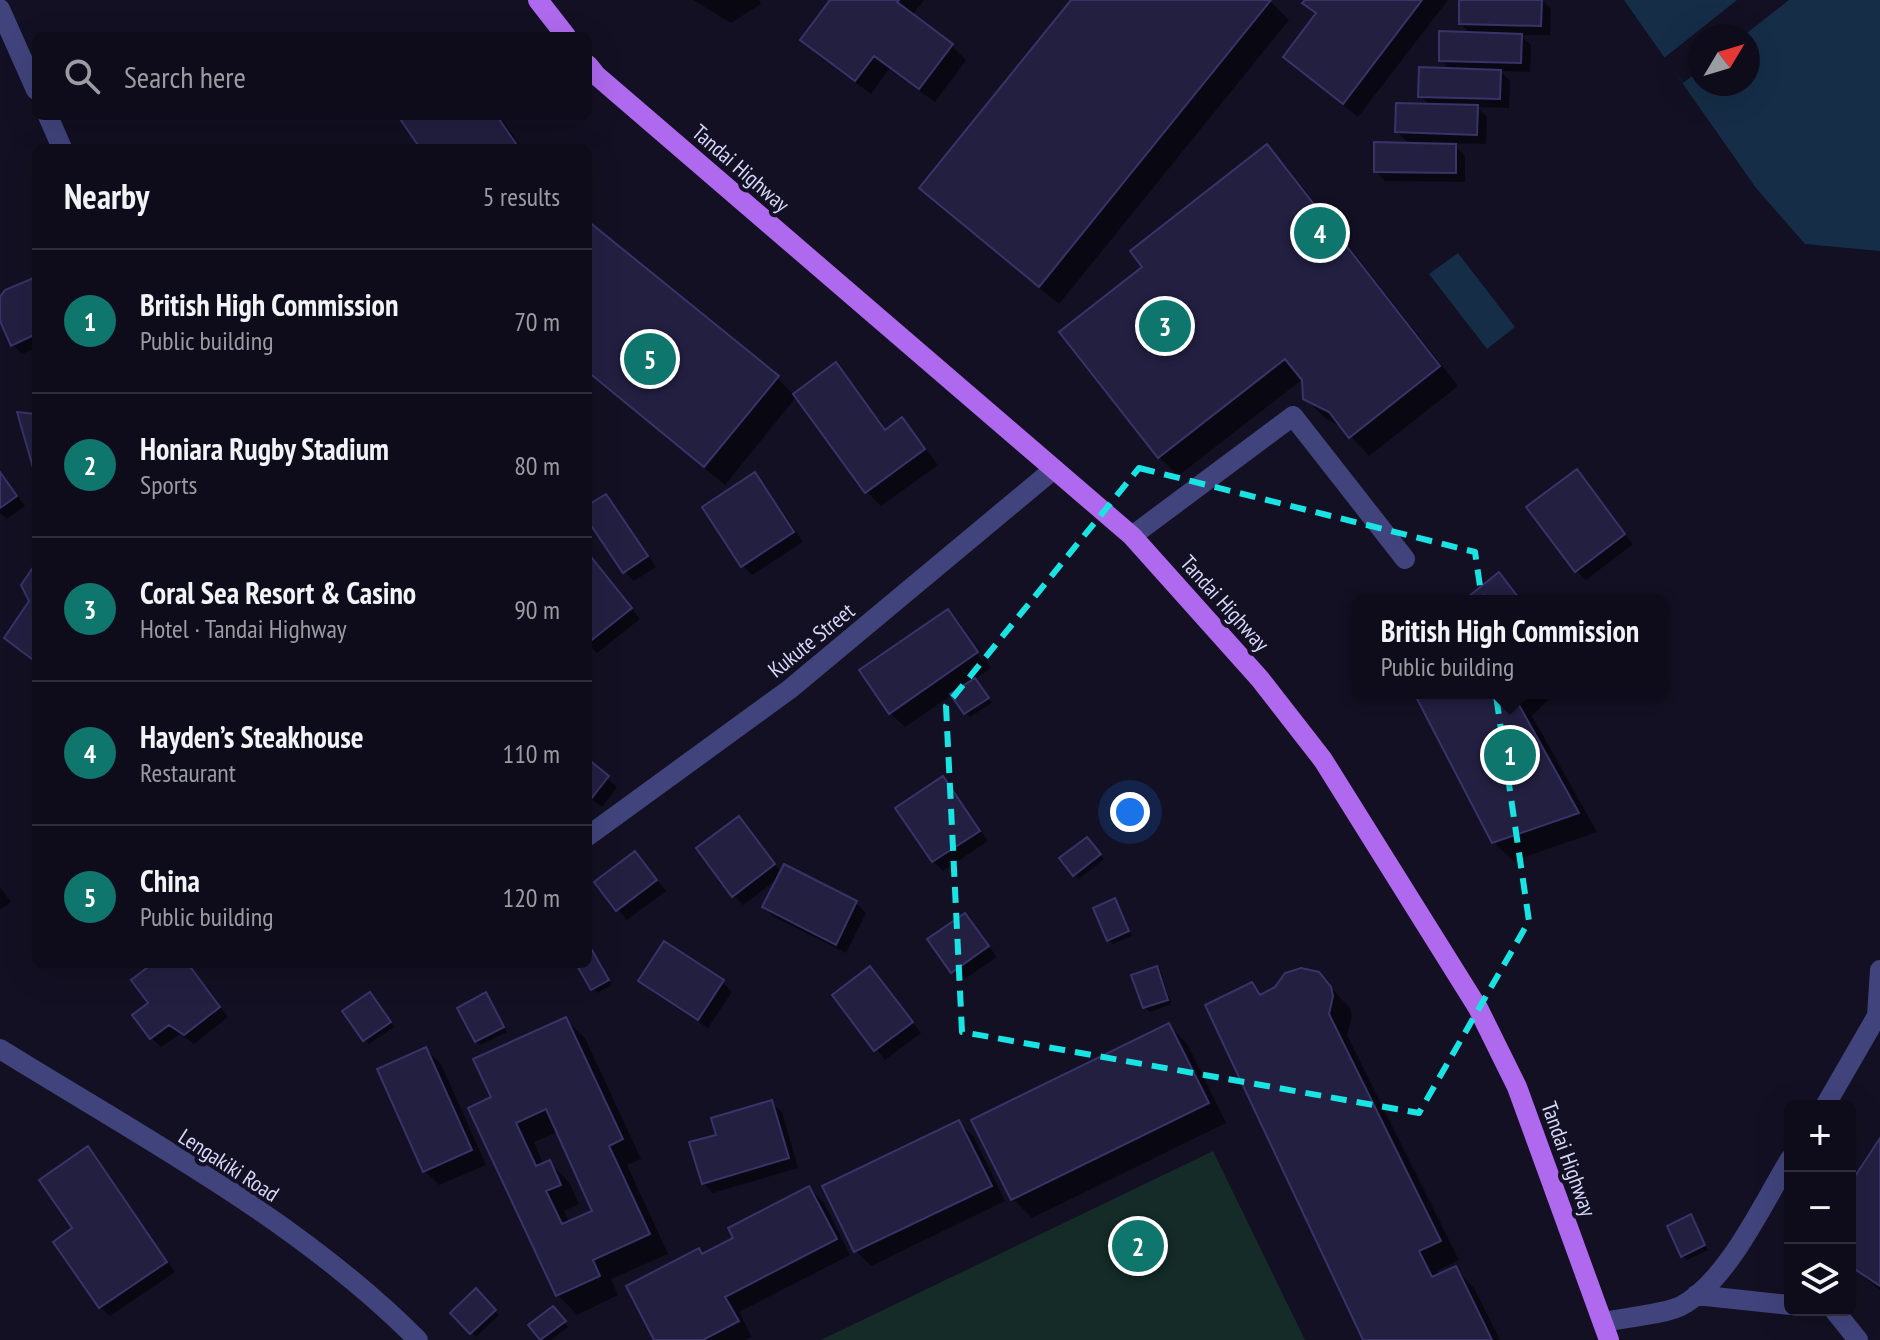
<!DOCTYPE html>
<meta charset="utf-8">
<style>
:root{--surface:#0e0c1a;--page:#1c1a27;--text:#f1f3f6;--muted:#9b9ba2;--line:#2e2c39;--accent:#0f766e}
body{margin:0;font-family:"PT Sans Narrow",sans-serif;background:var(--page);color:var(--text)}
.controls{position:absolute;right:24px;bottom:24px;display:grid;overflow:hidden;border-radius:12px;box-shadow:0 8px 32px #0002}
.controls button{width:72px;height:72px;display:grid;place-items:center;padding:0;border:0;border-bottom:2px solid var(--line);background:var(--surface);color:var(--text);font:40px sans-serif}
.compass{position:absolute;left:1688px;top:24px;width:72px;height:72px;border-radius:50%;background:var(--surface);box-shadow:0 8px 32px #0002;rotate:52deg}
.you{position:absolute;left:1130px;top:812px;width:28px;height:28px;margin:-20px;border:6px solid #fff;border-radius:50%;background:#1a73e8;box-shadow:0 0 0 12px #1a73e833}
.badge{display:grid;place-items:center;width:52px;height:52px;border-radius:50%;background:var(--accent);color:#fff;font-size:26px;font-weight:700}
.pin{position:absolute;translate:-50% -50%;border:4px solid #fff;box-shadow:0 2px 8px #0006}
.popup{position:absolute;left:1352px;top:595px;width:316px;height:104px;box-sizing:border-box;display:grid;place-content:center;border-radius:12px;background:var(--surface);filter:drop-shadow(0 2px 6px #0005);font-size:26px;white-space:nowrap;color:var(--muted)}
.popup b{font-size:30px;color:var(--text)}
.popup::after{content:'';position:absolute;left:50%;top:100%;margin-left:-16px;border:16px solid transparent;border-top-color:var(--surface)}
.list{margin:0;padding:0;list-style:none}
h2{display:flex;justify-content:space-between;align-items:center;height:104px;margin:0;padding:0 32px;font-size:34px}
h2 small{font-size:26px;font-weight:400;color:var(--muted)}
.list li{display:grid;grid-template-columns:52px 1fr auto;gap:24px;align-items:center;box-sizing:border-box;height:144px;padding:0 32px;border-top:2px solid var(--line)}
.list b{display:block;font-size:30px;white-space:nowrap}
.list p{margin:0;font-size:26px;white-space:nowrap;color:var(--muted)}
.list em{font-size:26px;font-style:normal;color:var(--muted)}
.icon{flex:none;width:44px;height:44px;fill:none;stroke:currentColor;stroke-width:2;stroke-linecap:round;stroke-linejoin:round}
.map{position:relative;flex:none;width:1880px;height:1340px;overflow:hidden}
.search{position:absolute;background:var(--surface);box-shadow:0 8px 32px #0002;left:32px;top:32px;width:560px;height:88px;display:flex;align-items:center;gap:20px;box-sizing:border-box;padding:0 28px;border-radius:12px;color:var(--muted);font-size:30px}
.panel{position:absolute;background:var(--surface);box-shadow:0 8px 32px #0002;left:32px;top:144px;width:560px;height:824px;border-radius:12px}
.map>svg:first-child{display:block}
</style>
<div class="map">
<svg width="1880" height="1340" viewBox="0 0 1880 1340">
<rect width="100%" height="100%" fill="#121022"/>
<path fill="#142b28" d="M1213,1151L1305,1340H821Z"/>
<path fill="#152d47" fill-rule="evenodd" d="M1624,0H1880V251L1805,244L1756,188ZM1700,36H1748V84H1700Z
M1458,253L1515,327L1487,349L1429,274Z"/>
<path fill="#121022" d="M1737,0H1789L1743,36H1700V70L1683,83L1664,58Z"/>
<path fill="#0007" fill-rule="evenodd" d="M693,0H759L761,4L731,23Z
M832,0H924L912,16L951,45L966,60L935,102L889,69L871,94L817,55L803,40Z
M1074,0H1269L1289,20L1059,304L941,207L921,188Z
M1307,0H1448L1358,117L1300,72L1286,57L1318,15L1305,3Z
M1461,0H1542L1551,9L1550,35H1520L1531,45L1530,72L1500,71L1510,81L1509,108L1477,107L1487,117L1486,144L1452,143L1465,156V182L1385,181L1376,171L1411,145L1397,132L1431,106L1420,96L1451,70L1441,60L1471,34L1461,24Z
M400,116H500L522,148H422Z
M1267,147L1286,166L1458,386L1369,456L1343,428L1325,418L1305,398L1303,379L1178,476L1159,457L1061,332L1144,267Z
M588,224L777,378L794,395L835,365L850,380L887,431L902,420L916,435L938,465L881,506L867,492L797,396L725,485L588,374Z
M36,279V348L22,354L12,344L0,316V301Z
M0,471L25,506L7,519L0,513Z
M1577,472L1633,544L1586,580L1576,570Z
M755,474L764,484L803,542L752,575L743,566Z
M606,496L615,506L656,567L634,581L625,572L588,517V508Z
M588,554L640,619L597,653L588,644Z
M948,611L962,625H957L982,661L986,659L963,626L991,668L974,680L992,703L970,717L953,694L905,727L890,713Z
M1416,693H1555L1532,716L1597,832L1513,861L1493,842Z
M588,762L617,787L602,807L588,797Z
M943,778L952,788L988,841L943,871L933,861Z
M739,819L782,873L856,903L866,913L846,953L774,917L764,907L779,878L743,905L733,895Z
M1091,844L1104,859L1079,879L1075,875Z
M644,864L666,891L627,920L597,883Z
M0,887L11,902L0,910Z
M1114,901L1132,936L1113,944L1109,940Z
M965,915L997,957L962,981L953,971Z
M591,952L612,985L597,993L578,964H588V954Z
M156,964H188L228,1017L194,1044L180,1034L161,1047L151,1038V1003Z
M1156,968L1161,973L1171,1004L1150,1012L1145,1007Z
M1318,974L1350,1008L1352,1016L1347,1035L1459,1260L1437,1271L1440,1276L1455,1268L1474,1288L1500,1340H1365L1251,985L1263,996Z
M879,979L921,1033L885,1060L835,996Z
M641,981L722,982L732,992L708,1028L651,991Z
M486,995L507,1032L481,1045L476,1041Z
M374,999L394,1027L369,1044L345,1012Z
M565,1019L585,1038L641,1159L627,1165L668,1254L611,1279L618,1295L577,1315L558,1295L494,1098ZM558,1132L594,1212L570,1223L564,1211L579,1204L569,1182L549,1162L544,1165L534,1142Z
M1169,1025L1188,1045L1226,1123L1032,1218L1013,1199Z
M426,1049L441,1064L486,1165L439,1185L424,1170Z
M772,1103L782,1112L798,1168L713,1193L703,1183L719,1136Z
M959,1123L974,1137L1005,1201L871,1266L856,1251Z
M1880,1142V1290L1850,1266V1249L1855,1242L1850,1238V1188Z
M88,1149L97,1159L175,1272L110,1316L100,1307L75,1229Z
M809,1188L824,1203L850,1255L739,1312L752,1337L745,1340H656L703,1255L736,1239Z
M1690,1217L1708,1250L1687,1260L1683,1256Z
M476,1291L499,1315L476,1337L453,1313Z
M558,1313L568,1327L551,1340H543L531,1325Z"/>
<path fill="#221f41" stroke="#39336a" stroke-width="2" fill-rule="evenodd" d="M830,0H899L897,2L953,44L919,89L874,56L855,81L800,40Z
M1071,0H1271L1039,287L919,188Z
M1305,0H1422L1343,104L1283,57L1316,13L1302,3Z
M1459,0H1542L1541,26L1459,24Z
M1439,31L1522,34L1521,63L1439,61Z
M1419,67L1501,70L1500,99L1418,97Z
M1396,103L1478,105L1477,135L1395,132Z
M398,116H497L519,148H420Z
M1374,142L1456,144V173L1374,172Z
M1267,144L1440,366L1349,438L1329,412L1303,399L1302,380L1285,359L1158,458L1059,332L1142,267L1130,251Z
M588,221L779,376L704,467L588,372Z
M36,277V334L11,346L0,321V297L5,290Z
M836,362L885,430L902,417L925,449L865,493L793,394Z
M17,412L36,414V478Z
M1577,469L1625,534L1575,572L1526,507Z
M0,472L17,496L0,508Z
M755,472L794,532L741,567L702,507Z
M606,494L648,556L623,573L588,521V505Z
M588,553L632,608L588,643Z
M36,563V662L4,638L29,601L21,585Z
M1499,572L1521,601H1463Z
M948,609L978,652L889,714L859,670Z
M975,678L989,698L964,714L950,694Z
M1414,693H1517L1514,696L1579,813L1492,843Z
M588,759L609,776L591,799L588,797Z
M943,776L980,831L932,862L895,808Z
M739,816L775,864L732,897L696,848Z
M1087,837L1101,854L1073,876L1059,858Z
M635,851L657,880L616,911L594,882Z
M784,864L857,901L836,945L762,907Z
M1115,898L1129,931L1107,941L1093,908Z
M965,913L989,946L951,973L927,939Z
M664,941L724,980L698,1020L638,981Z
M592,950L609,980L591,990L576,964H588V952Z
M152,964H188L220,1007L184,1035L169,1025L150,1039L132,1015L148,1003L131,980Z
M870,966L913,1022L874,1051L832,995Z
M1157,966L1168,1000L1143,1008L1131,975Z
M1301,968L1319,972L1331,987L1333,996L1329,1014L1441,1241L1419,1251L1432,1277L1456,1266L1492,1340H1363L1205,1005L1252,982L1260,995L1275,987L1285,973Z
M370,992L391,1022L363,1041L342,1011Z
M486,992L504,1027L475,1042L457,1008Z
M566,1017L623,1139L609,1146L650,1234L593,1260L600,1276L556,1296L468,1108L491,1097L473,1059ZM546,1109L592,1211L562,1224L546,1191L561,1185L550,1160L536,1166L516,1123Z
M1169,1023L1209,1103L1011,1200L971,1120Z
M426,1047L472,1150L423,1172L377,1069Z
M772,1100L789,1158L702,1184L689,1142L716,1135L711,1118Z
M959,1120L992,1186L854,1252L822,1186Z
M1880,1138V1286L1850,1266V1246L1855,1237L1850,1234V1184Z
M88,1146L167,1262L99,1308L53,1242L72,1228L39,1180Z
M809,1186L837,1239L725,1297L739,1321L703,1340H654L626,1286L699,1248L702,1254L733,1238L728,1228Z
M1691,1214L1705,1245L1681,1257L1667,1226Z
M476,1288L496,1310L470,1334L450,1313Z
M553,1306L566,1321L540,1340L528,1325Z"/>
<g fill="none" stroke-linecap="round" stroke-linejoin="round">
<path stroke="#41447c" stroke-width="20" d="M0,9L36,90
M48,116L62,148
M1132,536L1293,416L1405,559
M588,836L790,689L1054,469
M0,1049C142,1137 300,1221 418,1340
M1825,1106L1877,1016L1880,970
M1696,1295L1790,1305
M1834,1310L1858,1340
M1603,1322C1623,1318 1665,1314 1681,1306C1728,1281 1763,1203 1790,1159"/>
<path stroke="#af69ee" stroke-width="20" d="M538,0L566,36
M588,65L596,75L1132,536L1260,679L1323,760L1478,1008L1517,1087L1609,1340"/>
</g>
<path fill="none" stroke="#19e3e3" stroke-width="6" stroke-dasharray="16 10" stroke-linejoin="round" d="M1139,468L1475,552L1529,921L1419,1113L962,1032L946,706Z"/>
<g text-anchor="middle" stroke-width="8" stroke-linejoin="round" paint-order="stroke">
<g font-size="22" fill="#d6d6fa" stroke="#121022">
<text transform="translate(741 168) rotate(41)" y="8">Tandai Highway</text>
<text transform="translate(1225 603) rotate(48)" y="8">Tandai Highway</text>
<text transform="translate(811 640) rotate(-39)" y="8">Kukute Street</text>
<text transform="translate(1569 1159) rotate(70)" y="8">Tandai Highway</text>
<text transform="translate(229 1165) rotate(33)" y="8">Lengakiki Road</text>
</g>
</g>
</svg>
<div class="controls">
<button>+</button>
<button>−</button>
<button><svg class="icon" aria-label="layers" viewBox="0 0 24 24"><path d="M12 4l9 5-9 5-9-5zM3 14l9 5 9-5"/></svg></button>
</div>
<svg class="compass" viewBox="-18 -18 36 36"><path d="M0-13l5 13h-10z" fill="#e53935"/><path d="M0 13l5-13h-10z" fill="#9b9ba2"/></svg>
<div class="you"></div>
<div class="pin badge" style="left:1510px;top:755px">1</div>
<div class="popup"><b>British High Commission</b>Public building</div>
<div class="pin badge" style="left:1138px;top:1246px">2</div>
<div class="pin badge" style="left:1165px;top:326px">3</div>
<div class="pin badge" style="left:1320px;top:233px">4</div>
<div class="pin badge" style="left:650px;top:359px">5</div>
<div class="search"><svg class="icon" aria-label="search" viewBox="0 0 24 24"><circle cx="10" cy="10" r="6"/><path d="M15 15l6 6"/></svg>Search here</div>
<section class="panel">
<h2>Nearby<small>5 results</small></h2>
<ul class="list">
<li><span class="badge">1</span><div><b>British High Commission</b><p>Public building</p></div><em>70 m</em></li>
<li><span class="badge">2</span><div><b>Honiara Rugby Stadium</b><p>Sports</p></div><em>80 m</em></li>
<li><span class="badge">3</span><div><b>Coral Sea Resort &amp; Casino</b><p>Hotel · Tandai Highway</p></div><em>90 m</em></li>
<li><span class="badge">4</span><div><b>Hayden’s Steakhouse</b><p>Restaurant</p></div><em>110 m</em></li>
<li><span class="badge">5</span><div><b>China</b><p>Public building</p></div><em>120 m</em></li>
</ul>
</section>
</div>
